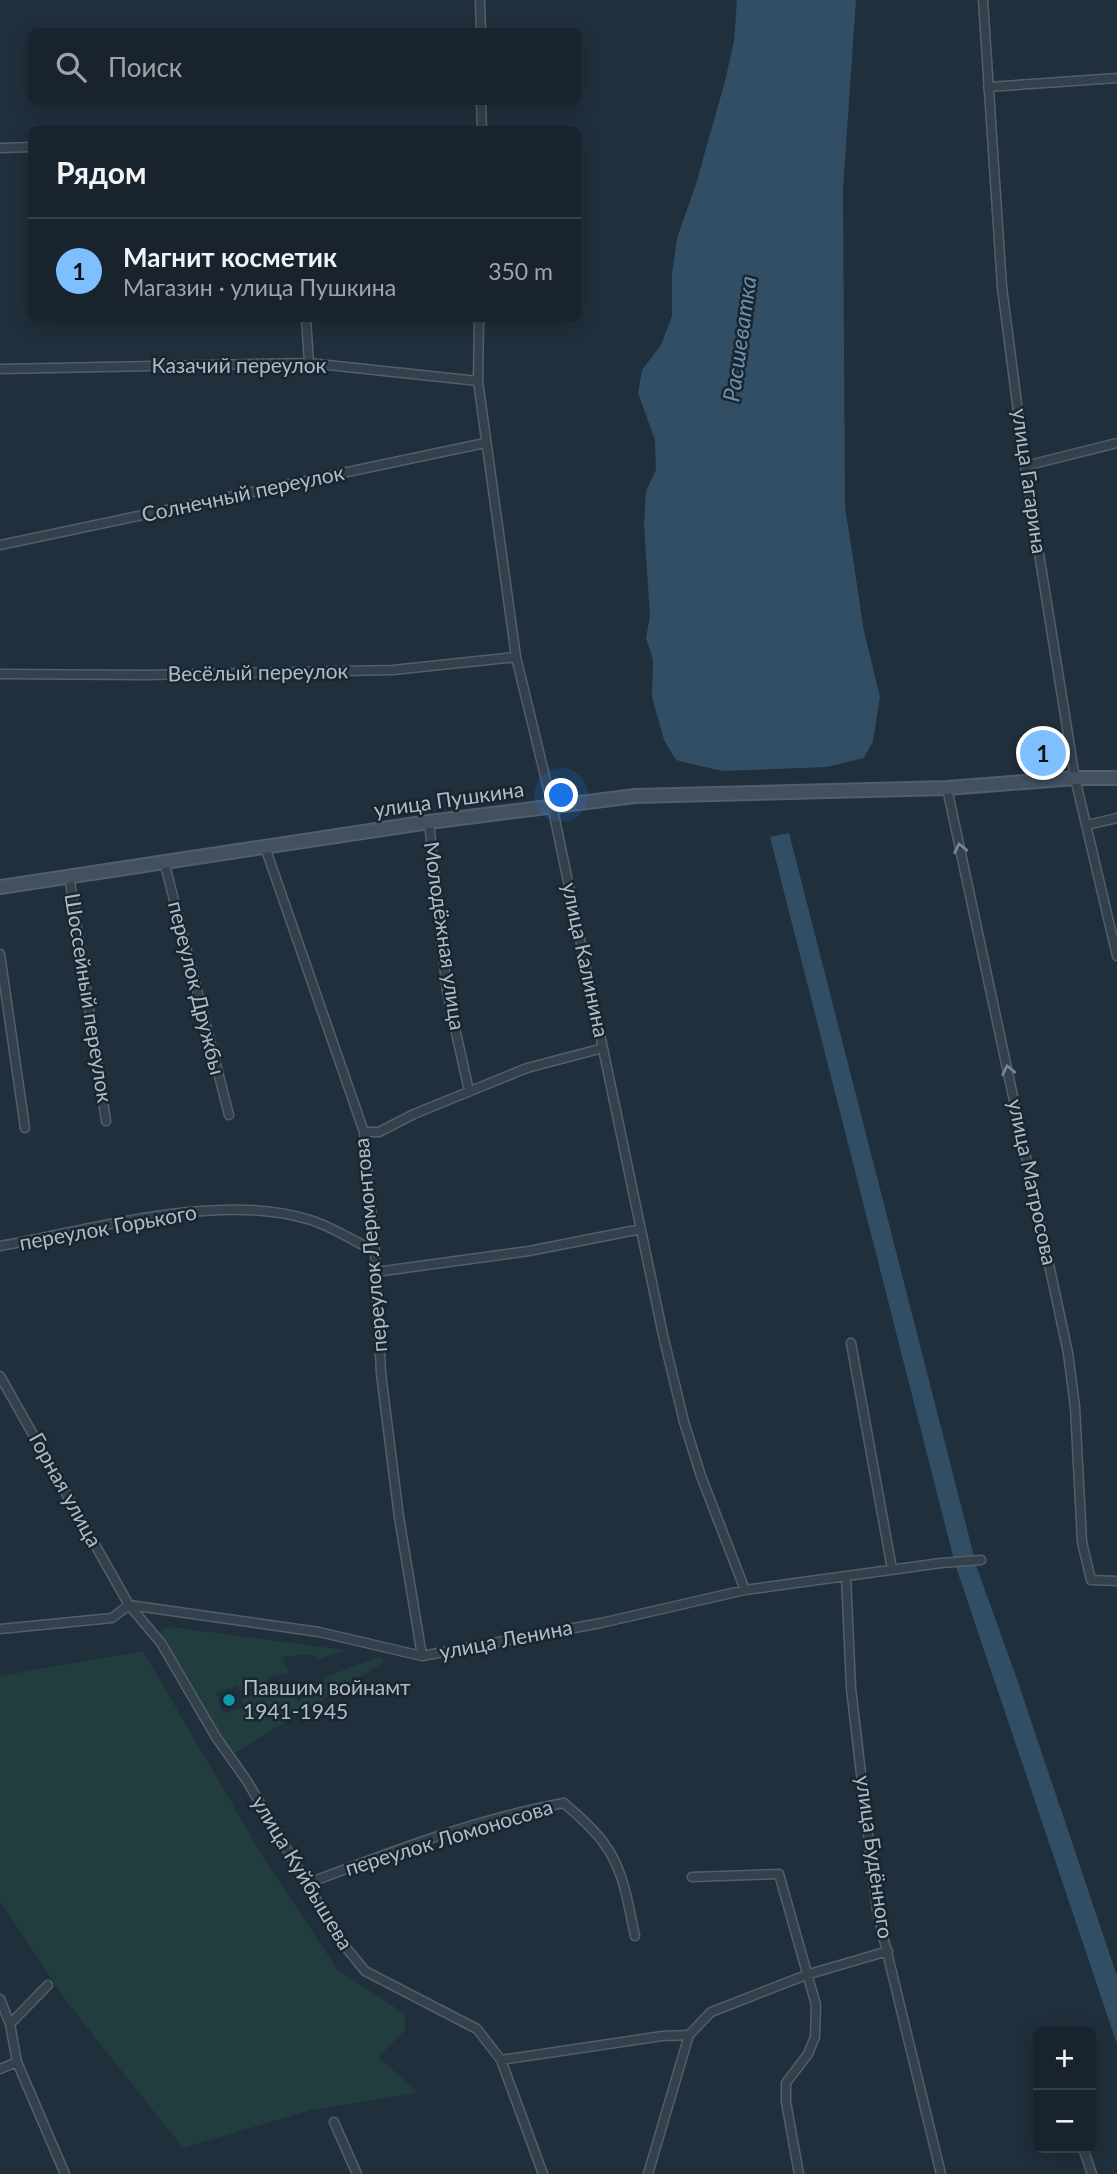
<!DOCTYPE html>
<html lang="ru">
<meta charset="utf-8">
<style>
:root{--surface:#18232d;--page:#212b35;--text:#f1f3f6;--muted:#9fa4aa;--line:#364049;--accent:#7dbfff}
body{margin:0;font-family:Lato,sans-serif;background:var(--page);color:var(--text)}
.controls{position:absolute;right:21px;bottom:21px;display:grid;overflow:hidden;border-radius:10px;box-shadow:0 4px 18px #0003}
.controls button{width:63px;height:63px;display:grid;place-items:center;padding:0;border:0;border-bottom:2px solid var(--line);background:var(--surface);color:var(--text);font:35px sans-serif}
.you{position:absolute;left:562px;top:796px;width:24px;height:24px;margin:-18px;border:5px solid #fff;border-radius:50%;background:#1a73e8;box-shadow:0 0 0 10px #1a73e833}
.badge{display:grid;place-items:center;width:46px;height:46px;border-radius:50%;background:var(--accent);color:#111;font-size:23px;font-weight:700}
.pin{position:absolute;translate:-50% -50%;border:4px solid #fff;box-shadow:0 2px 7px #0006}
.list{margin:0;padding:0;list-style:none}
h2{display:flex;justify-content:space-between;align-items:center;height:91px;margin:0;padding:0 28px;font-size:30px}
h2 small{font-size:23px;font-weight:400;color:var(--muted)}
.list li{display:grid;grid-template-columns:46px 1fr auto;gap:21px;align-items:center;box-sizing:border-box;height:105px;padding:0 28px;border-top:2px solid var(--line)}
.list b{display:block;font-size:26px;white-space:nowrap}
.list p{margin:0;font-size:23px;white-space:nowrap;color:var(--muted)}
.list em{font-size:23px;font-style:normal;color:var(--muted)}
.icon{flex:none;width:38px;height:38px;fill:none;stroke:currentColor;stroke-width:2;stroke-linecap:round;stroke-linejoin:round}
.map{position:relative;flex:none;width:1117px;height:2174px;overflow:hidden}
.search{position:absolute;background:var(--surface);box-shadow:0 4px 18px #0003;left:28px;top:28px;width:553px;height:77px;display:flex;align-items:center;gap:18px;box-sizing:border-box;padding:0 24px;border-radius:10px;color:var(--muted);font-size:26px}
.panel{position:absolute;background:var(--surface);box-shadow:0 4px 18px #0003;left:28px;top:126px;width:553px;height:196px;border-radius:10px}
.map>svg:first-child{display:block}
</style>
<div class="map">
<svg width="1117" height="2174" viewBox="0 0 1117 2174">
<rect width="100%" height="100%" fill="#202f3c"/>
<path fill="#223d3d" d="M171,1627L346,1650L319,1659L312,1654L282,1657L289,1673L268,1677L269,1681L240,1691L238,1685L216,1693L223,1714L244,1706L242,1699L272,1689L273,1693L293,1685L298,1701L321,1685L325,1677L379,1657L386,1661L233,1754L160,1634L162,1629Z
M143,1651L265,1860L337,1969L405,2014V2030L378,2057L419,2093L311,2110L183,2148L67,2002L0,1901V1676Z"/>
<path fill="#324e65" d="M737,0H856L843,189L845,507L864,631L880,697L873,741L864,758L827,767L722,771L676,760L664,740L652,697L653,660L646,638L650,616L644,524L646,491L656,470L655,440L638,393L642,370L661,345L672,316V274L677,238L696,184L725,81L734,41Z
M789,833L977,1568L1018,1682L1117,1976V2044L955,1564L770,837Z"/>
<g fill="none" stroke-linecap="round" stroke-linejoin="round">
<defs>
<path id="street" d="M480,0L481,32
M983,0L1002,287L1025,466L1075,778L1117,956
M988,87L1117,78
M481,102L482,130
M0,148L32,147
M306,318L309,363
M479,318L478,381L516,657L552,805L663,1335L684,1422L701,1476L745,1590
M0,369L309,363L478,381
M1025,466L1117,443
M0,545L485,443
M0,674L147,675L393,670L516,657
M947,788L1068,1353L1075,1407L1082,1542L1091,1580L1117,1581
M429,822L447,992L469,1091
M1087,825L1117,818
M265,847L364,1132L375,1251L381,1373L399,1517L422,1656
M164,861L229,1115
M69,875L106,1121
M0,954L25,1128
M364,1132H379L414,1114L527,1068L603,1048
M0,1246C90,1230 218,1192 307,1219C330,1225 353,1241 375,1251
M376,1272L529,1251L641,1229
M851,1343L892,1569
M0,1376L129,1605L161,1643L216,1737L247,1781L340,1940L365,1971L477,2029L501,2060L543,2174
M846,1576L851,1688L877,1911L941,2174
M0,1629L112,1618L129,1605L319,1632L422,1656L601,1623L745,1590L941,1563L981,1560
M692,1877L779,1874L816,2005L815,2037L808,2054L786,2083V2102L799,2174
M306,1884C390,1852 476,1819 564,1803C577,1815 592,1827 603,1842C624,1869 628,1904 635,1936
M0,1999L10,2024L17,2062L65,2174
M10,2024L48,1985
M501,2060L662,2036L689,2035
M0,2069L17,2062
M334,2122L357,2174
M1083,2148L1092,2174
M648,2174L689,2035L711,2012L806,1975L888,1951"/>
<path id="secondary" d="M0,887L429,822L635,796L947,788L1075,778H1117"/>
</defs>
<use href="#street" stroke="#525f6a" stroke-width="11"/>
<use href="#secondary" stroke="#525f6a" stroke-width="16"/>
<use href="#street" stroke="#34414c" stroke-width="8"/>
<use href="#secondary" stroke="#42505f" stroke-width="12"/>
</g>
<defs><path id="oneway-chevron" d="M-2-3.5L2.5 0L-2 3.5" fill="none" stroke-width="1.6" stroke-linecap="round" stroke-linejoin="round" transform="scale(1.75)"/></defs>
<g stroke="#788590">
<use href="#oneway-chevron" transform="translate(960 848) rotate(-102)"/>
<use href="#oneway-chevron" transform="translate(1008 1070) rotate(-102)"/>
</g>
<circle fill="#0f9aa8" stroke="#192630" stroke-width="2.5" cx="229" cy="1700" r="7"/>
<g text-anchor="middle" stroke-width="5" stroke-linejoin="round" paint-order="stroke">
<g font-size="21" fill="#afbcc8" stroke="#192630">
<text x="239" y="373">Казачий переулок</text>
<text transform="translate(1029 481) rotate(82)" y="7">улица Гагарина</text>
<text transform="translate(243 494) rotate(-12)" y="7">Солнечный переулок</text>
<text transform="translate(258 673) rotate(-1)" y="7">Весёлый переулок</text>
<text transform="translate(449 800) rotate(-8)" y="7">улица Пушкина</text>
<text transform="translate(444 936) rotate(82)" y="7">Молодёжная улица</text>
<text transform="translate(585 960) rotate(78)" y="7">улица Калинина</text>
<text transform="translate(196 988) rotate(76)" y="7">переулок Дружбы</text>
<text transform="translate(88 998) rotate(81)" y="7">Шоссейный переулок</text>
<text transform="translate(1032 1182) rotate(78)" y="7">улица Матросова</text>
<text transform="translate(108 1228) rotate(-10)" y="7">переулок Горького</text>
<text transform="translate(371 1245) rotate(-95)" y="7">переулок Лермонтова</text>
<text transform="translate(65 1490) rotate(61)" y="7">Горная улица</text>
<text transform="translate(506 1640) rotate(-11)" y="7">улица Ленина</text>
<text transform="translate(449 1838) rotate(-17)" y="7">переулок Ломоносова</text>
<text transform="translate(874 1857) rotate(82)" y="7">улица Будённого</text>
<text transform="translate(302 1873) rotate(59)" y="7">улица Куйбышева</text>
</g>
<g font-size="21" fill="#afbcc8" stroke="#192630" text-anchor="start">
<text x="243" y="1695">Павшим войнамт<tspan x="243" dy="24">1941-1945</tspan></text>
</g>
<g font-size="23" font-style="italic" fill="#6d91ae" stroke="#192630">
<text transform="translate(740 339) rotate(-82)" y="8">Расшеватка</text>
</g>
</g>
</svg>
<div class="controls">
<button>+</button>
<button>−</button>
</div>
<div class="you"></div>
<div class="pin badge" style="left:1043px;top:753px">1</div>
<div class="search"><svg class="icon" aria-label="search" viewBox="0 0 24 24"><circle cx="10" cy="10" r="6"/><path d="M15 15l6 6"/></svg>Поиск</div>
<section class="panel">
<h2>Рядом<small></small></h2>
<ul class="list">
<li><span class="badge">1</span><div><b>Магнит косметик</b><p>Магазин · улица Пушкина</p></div><em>350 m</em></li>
</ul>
</section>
</div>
